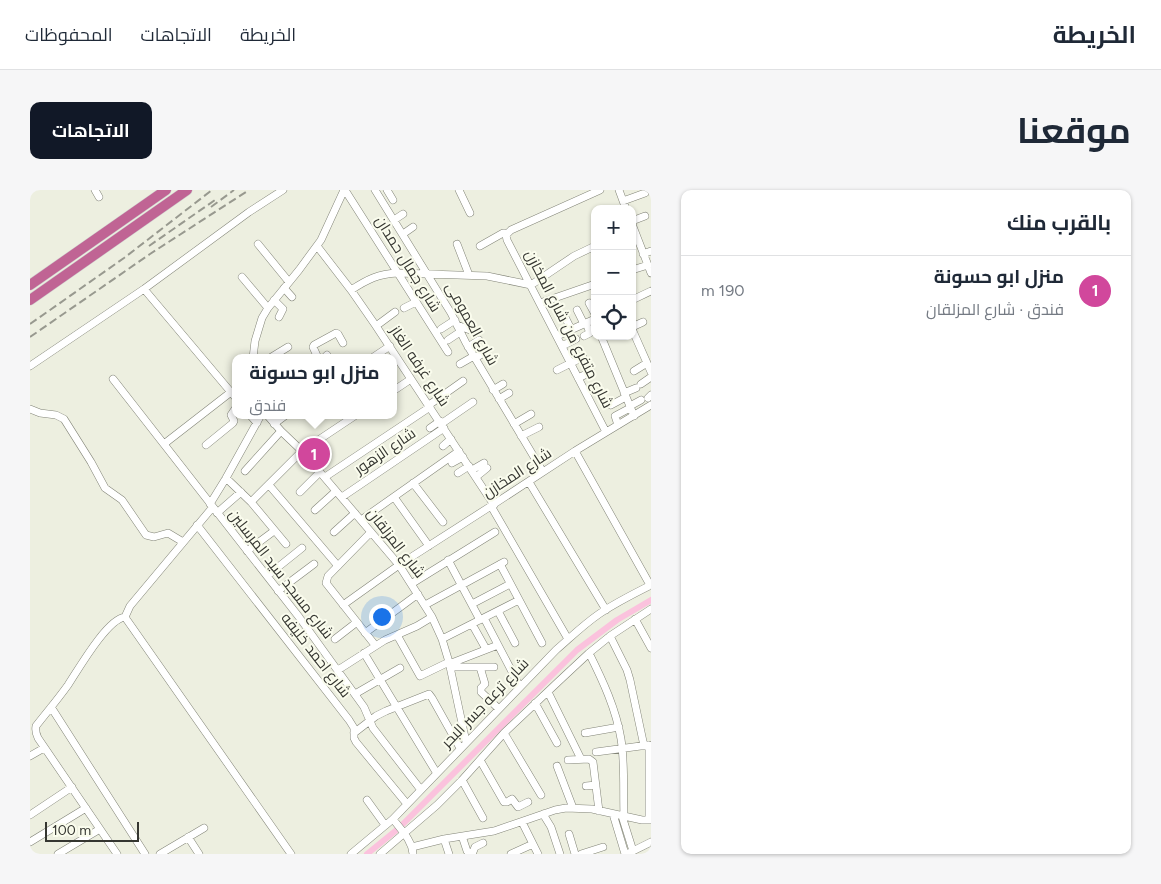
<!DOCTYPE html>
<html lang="ar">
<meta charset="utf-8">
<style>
:root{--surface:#fff;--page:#f6f6f7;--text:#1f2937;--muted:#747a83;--line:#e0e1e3;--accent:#111827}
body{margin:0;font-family:Figtree,Cairo,sans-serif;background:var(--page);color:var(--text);direction:rtl}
.controls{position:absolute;right:15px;top:15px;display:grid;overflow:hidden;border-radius:10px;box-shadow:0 1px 4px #0004}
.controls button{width:45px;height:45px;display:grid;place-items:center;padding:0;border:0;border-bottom:1px solid var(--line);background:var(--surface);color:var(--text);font:25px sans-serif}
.scale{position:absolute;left:15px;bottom:12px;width:94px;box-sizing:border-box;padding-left:5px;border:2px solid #353631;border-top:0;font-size:14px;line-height:18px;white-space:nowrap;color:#353631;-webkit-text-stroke:4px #fafced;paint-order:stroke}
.you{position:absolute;left:351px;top:426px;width:18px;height:18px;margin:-12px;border:4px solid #fff;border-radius:50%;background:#1a73e8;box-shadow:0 0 0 8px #1a73e833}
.badge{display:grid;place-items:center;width:32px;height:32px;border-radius:50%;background:var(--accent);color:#fff;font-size:16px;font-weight:700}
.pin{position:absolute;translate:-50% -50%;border:2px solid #fff;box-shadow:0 1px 5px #0006}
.popup{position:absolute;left:202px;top:164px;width:165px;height:65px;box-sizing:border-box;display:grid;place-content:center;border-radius:10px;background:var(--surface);filter:drop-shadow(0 1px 4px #0005);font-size:16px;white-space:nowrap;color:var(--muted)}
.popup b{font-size:19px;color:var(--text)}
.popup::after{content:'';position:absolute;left:50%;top:100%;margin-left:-10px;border:10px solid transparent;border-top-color:var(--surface)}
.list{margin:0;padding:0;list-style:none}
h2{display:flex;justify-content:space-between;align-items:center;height:65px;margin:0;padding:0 20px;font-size:21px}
h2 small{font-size:16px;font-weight:400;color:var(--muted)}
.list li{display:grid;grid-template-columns:32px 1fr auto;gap:15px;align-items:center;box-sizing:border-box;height:70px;padding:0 20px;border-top:1px solid var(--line)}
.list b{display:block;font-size:19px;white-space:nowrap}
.list p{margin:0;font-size:16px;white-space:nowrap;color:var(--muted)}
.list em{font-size:16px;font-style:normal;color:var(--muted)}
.icon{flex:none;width:28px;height:28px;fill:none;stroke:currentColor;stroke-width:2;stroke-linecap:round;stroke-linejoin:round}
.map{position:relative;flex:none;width:621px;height:664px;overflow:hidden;direction:ltr;border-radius:10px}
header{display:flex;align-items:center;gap:30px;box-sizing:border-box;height:70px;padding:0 25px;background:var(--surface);border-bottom:1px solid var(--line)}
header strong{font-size:24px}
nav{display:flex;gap:28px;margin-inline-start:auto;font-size:18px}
.intro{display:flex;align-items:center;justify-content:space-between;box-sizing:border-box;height:120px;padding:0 30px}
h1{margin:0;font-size:35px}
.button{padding:12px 22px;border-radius:10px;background:var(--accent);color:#fff;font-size:18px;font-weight:700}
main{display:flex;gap:30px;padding:0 30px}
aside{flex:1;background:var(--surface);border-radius:10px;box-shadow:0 1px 4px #0004}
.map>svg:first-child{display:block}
</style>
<header>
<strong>الخريطة</strong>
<nav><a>الخريطة</a><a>الاتجاهات</a><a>المحفوظات</a></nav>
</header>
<div class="intro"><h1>موقعنا</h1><a class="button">الاتجاهات</a></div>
<main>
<aside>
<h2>بالقرب منك<small></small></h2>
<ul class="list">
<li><span class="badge" style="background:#d1479c">1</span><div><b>منزل ابو حسونة</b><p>فندق · شارع المزلقان</p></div><em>190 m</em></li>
</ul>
</aside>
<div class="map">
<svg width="621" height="664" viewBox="0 0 621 664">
<rect width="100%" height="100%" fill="#edefe0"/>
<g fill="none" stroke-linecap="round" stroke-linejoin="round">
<path stroke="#fbc2dd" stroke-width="6" d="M337,664L369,638L547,460L587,430L621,410"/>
<defs>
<path id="minor" d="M65,0L69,7
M315,0L418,162
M345,0L421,123L436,153L513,282
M357,0L363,10
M429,0L440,23
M570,0L481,40L476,45L477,50L576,242
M589,0L596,19
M593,11L615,3
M364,30L373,24
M602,31L615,26
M602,34L621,83
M373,44L383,37
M228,54L259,92
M427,54L439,85
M287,56L321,100L346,136L464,315
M450,56L473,43H475L476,45
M613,64L621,61
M602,80L618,75
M212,87L238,118
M254,98L262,107
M114,99L205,207
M321,100C338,89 348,84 368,83L457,86L501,95L544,66L565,56
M244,110L253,119L249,127
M602,110L621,101
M564,111L565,112
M510,113L565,94
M559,113L565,124
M374,118L386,112
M547,120L554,134
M535,127L541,139
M427,135L440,140
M346,136L365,122
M602,137L613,132
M411,139L425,130
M602,139L621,182
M527,146L565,129
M554,146L560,143L556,133
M571,146L604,226
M418,150L430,142
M532,156L546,149
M438,157L449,150
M223,168L225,151L232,128L238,118L269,80L291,50L314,0
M240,168L258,157
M288,168L283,157L284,155L306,143L308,144L313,153
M294,168L297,165
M342,168L360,156
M445,168L456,162
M430,174L444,166
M0,176L114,99L219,22L253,0
M527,180L553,167
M604,181L617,173
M548,188L561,182
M83,189L269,427L334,517L343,538L391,600
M611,194L621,187
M463,200L473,194
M363,201L381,189
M594,203L606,198
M618,208L621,205
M469,209L479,203
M399,215L433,191
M581,215L596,207
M600,216L611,210
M0,219L10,223L26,225L34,229L61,272L75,298L92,310L116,345L124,347L138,343L153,352
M220,225L227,233
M237,225L251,241L272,261L369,375L402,427L412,449L419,472L436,552
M244,234L256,225
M411,234L443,212
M484,234L501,224
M588,235L585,226L600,218
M400,238L410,231
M491,246L509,237
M134,254L201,202
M176,255L203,233L204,231L201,225L205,219
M413,256L421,249
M545,261L620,395
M422,273L433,267
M442,280L454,273
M215,281L251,241
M428,283L439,276
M295,287L400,217
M446,287L457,278
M196,288L221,312L256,354
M499,292L576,420
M383,293L413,332
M239,295L308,376
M270,302L290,282
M312,307L414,238
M364,307L399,356
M221,312L272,261L326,225
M180,314L196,288L231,225
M461,316L538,449
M285,320L306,301
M187,323L211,302
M331,330L429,261
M167,335L319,530L324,538V548L326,552L377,614
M304,342L325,323
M341,342L298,386L296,393L345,455
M217,361L244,341
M418,370L450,430
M470,374L512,453
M237,386L272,358
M381,394L465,342
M248,401L284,374
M442,414L480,394
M313,415L369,375L461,316L545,261L621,215
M395,415L474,372
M468,421L485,453
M95,427L100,416L182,318
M454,428L490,497
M605,429L621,458
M442,434L456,459
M335,443L388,404
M367,445L390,486L419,472
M580,446L597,480L600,490L614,556
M305,449L327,432
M412,449L489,410
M334,463L406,582
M559,463C573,491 586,519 591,549C595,574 593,601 594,626
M419,474L468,455
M420,477H464
M450,477L455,494L451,498V502L469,519
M308,480L355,450L387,436L402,427
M518,502L551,569
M325,504L370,478
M505,513L527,553
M21,517L115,664
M324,543L346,526L356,521L399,504L402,508L430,558
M474,543L511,605
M555,543L589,537
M619,555V630
M566,562L618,555
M0,566L14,558
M450,570L474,612H477L482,609L488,617L498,612
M538,570L559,569L563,572L569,621
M527,576L543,618
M432,590L453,628
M556,596L566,595
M337,610L355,635
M513,624L521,637L530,664
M583,624L595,664
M0,625L42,597
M592,626L603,661
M363,629C371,640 382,650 383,664
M492,632L508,664
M539,644L545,664
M432,646L437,661L440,663L443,662L445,657L453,653
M158,647L169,664
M414,649L419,664
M0,652L56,618
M382,657L414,649L464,641L525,620L536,618L562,619L612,630H621
M599,663L621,652
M28,664L70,639
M87,664L8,548C6,544 5,541 6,536C17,522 28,509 38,495C48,480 77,429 95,427L97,430L261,664
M130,664L174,638
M321,664L363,629L526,460C540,448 553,435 569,424C585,413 603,404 621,395
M350,664L407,615L432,590L474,543L529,491L559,463L580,446L621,419
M481,664L503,654
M551,664L573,657"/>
<path id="highway" d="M0,95L136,0
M0,110L157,0"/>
</defs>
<use href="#minor" stroke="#828477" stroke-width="8"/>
<use href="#highway" stroke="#cfcfce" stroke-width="11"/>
<use href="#minor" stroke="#fff" stroke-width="7"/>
<use href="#highway" stroke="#c06494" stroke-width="10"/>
<path stroke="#98998f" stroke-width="2" stroke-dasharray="8 4" stroke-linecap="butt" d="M181,17L204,0
M119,56L185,10
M0,134L94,68L182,0
M0,147L120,64L219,0"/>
</g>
<g text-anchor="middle" stroke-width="4" stroke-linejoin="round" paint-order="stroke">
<g font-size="15" fill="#353631" stroke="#fafced">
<text transform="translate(378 74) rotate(58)" y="5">شارع جمال حمدان</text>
<text transform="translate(442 134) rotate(61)" y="5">شارع العمومى</text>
<text transform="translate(539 139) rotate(63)" y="5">شارع متفرع من شارع المخازن</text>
<text transform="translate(390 176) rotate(56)" y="5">شارع غرفه الغاز</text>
<text transform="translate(355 261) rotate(-34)" y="5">شارع الزهور</text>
<text transform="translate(487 283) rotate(-33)" y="5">شارع المخازن</text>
<text transform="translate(366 353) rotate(52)" y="5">شارع المزلقان</text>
<text transform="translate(251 384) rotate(52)" y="5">شارع مسجد سيد المرسلين</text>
<text transform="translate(286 465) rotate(52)" y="5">شارع احمد خليفه</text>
<text transform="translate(455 513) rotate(-46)" y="5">شارع ترعه جسر البحر</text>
</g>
</g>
</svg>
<div class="controls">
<button>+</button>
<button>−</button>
<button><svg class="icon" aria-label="locate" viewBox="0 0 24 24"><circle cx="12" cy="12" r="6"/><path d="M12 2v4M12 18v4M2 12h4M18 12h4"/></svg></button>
</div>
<div class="scale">100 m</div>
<div class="you"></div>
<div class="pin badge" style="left:284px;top:264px;background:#d1479c">1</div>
<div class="popup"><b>منزل ابو حسونة</b>فندق</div>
</div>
</main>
